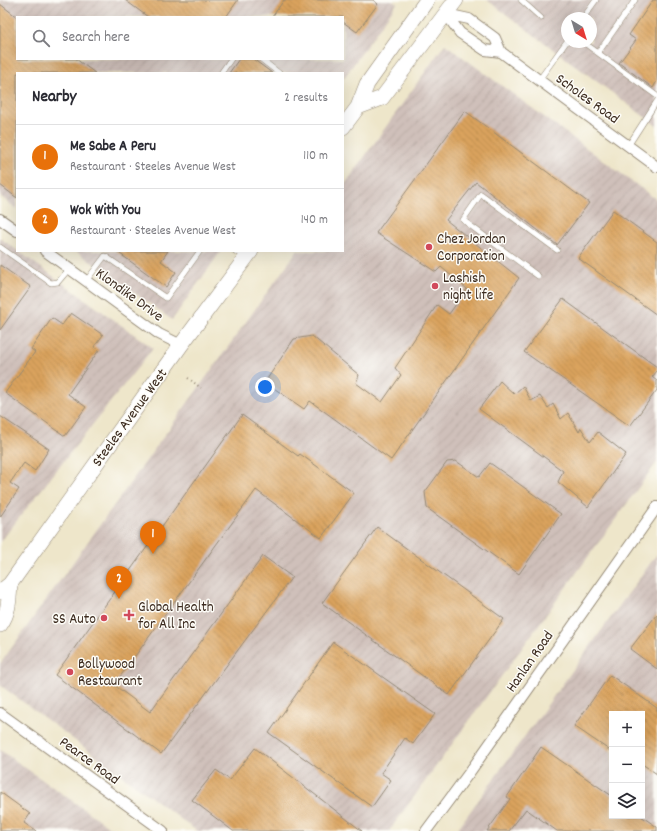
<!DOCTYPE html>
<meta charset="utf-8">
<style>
:root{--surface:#fff;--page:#f7f7f7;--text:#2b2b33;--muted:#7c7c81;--line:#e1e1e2;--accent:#0b8043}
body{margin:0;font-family:Dekko,sans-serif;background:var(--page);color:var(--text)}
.controls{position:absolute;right:12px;bottom:12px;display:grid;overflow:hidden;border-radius:0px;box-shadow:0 4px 16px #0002}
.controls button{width:36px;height:36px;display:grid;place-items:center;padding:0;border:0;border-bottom:1px solid var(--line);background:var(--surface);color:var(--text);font:20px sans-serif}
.compass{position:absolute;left:561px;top:12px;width:36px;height:36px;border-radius:50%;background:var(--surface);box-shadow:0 4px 16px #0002;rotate:142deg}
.you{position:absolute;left:265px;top:387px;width:14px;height:14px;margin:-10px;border:3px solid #fff;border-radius:50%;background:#1a73e8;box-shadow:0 0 0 6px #1a73e833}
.badge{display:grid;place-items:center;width:26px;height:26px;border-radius:50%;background:var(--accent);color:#fff;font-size:13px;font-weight:700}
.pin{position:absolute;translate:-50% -33px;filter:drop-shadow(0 1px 2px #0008)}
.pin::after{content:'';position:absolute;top:21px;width:14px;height:12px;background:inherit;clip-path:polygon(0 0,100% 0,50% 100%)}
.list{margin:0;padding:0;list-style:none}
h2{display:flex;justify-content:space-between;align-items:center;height:52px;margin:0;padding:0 16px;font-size:17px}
h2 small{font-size:13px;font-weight:400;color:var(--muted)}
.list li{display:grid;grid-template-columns:26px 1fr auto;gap:12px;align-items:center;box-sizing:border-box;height:64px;padding:0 16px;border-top:1px solid var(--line)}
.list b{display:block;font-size:15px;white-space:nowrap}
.list p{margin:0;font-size:13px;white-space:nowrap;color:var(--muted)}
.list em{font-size:13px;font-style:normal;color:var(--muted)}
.icon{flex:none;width:22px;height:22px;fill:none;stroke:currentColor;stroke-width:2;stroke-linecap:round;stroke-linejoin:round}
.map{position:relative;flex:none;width:657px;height:831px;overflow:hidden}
.search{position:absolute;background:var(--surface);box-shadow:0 4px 16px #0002;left:16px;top:16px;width:328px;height:44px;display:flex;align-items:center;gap:10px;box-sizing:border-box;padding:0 14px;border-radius:0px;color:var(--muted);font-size:15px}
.panel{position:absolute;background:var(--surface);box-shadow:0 4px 16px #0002;left:16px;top:72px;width:328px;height:180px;border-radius:0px}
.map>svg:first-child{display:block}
</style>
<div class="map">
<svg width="657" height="831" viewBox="0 0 657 831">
<defs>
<pattern id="industrial-furrows" width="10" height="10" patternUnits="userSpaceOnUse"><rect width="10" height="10" fill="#cfc0ba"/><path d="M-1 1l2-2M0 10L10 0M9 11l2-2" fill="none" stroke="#b3a59f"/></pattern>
<pattern id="building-back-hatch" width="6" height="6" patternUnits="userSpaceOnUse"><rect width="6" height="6" fill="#daa35d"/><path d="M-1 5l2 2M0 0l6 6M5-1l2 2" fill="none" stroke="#b2854c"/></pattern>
</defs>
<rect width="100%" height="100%" fill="#fdfcf7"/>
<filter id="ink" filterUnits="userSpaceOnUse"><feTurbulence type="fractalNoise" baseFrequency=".025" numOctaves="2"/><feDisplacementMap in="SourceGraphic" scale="8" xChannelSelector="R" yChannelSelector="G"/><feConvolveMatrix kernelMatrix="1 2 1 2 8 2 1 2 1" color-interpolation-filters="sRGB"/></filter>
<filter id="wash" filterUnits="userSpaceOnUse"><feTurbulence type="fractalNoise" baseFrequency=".012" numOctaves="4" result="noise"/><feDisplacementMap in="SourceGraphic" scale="16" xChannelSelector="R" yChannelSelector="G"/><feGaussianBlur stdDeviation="0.9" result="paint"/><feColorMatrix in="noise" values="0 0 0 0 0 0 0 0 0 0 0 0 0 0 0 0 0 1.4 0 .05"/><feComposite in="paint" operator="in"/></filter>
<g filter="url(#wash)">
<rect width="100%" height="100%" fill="#eee6ca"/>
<path fill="url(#industrial-furrows)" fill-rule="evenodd" d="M0,0H392L397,3L343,79V73H17V209L0,196ZM17,17H343V59H17Z
M487,0H657V126ZM567,18H591V42H567Z
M445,44L657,200V462L389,831H197L0,685V664L297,251H343V187Z
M0,238L153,348L0,542Z
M76,251H221L172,320Z
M657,554V831H456ZM612,714H642V816H612Z
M0,750L115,831H0Z"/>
<g id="blocks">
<path fill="url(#building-back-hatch)" d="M125,0H238L226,17H148Z
M284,0H373L378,4L357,32L343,22V17H272Z
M653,0H657V81L653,88L619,63L636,40L629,35Z
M0,4L17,17V59H76L95,73H17V198L0,185Z
M239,59H253L272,73H229Z
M465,111L589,203L557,245L476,182L446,220L519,278L391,460L310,401L304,409L265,382L294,339L312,336L359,375L356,383L382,402L401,375L395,368L437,305L449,314L467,289L441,267L436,272L376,233Z
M613,210L657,242V315L578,258Z
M116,251H168L161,261L176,272L166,287Z
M0,265L31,287L0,330Z
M563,299L657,367V371L652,377L657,381V390L630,426L524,352Z
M71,313L103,335L94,347L99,350L68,394L86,407L65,436L5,393L35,352L31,349L52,318L62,325Z
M500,381L514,394L523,386L531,401L540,396L548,408L553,404L561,419L568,413L579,432L581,428L590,442L598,432L626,454L588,507L558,482L563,471L479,409Z
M242,415L298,456L300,454L354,493L321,538L256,490L114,685L150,712L263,556L292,577L161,754L55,675Z
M0,416L49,449L35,471L24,463L10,483L19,489L0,517Z
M456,461L479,477L490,463L561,514L519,574L427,508L425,492L447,462Z
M377,527L504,619L449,695L322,603Z
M657,614V669L630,649Z
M333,642L435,714L413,744L405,738L381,773L391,780L372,807L269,733Z
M610,675L657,708V774L642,764V714H612V752L574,726Z
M541,747L612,796V816H641L657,827V831H557L526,809L509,831H487L510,799L507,797Z
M255,748L362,831H233L192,800L216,770L230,780Z
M0,792L30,814L24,823L36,831H0Z"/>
</g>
</g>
<g filter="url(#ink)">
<use href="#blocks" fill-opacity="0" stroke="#948874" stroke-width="1"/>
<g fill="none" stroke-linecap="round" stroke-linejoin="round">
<defs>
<path id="service" d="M521,0L541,18
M583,18L596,0
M583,42L657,96
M598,53L635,0
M261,59L279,73
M221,73L231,59
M539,80L567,41
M628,146L657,101
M0,247L51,283L58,282L69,269
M235,251L245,258
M538,276L463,220L481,194L557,250
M86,281L105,256L166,298L200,251"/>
<path id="minor" d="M446,14L469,19L495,38L501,52L657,167
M446,14L460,33L485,50L501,52
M0,219L17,231
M45,251L159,334L181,345
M0,713L163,831
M426,831L469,773L657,507"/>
<path id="secondary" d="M358,107L382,98L456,0
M343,127L358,107L367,84L427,0
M0,592L10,584L181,345L251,251
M0,625C9,613 9,599 10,584"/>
</defs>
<use href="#service" stroke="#948874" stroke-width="6"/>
<use href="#minor" stroke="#948874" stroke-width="12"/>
<use href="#secondary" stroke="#948874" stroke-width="16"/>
<path stroke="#948874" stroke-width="2" stroke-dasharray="1 3" stroke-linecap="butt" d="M188,378L201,388"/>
<use href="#service" stroke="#fff" stroke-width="5"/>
<use href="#minor" stroke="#fff" stroke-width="10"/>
<use href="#secondary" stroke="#fff" stroke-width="15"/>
</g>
</g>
<g fill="#d1495b" stroke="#fdfcf7" stroke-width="1.5">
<circle cx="429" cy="247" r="4"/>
<circle cx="435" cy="286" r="4"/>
<path d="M127 609h4v4h4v4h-4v4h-4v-4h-4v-4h4z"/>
<circle cx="104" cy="618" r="4"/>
<circle cx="70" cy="672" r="4"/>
</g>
<g text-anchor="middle" stroke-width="3" stroke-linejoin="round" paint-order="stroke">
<g font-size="15" fill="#3b2a1e" stroke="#fdfcf7">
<text transform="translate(588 98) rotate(36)" y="5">Scholes Road</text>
<text transform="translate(130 294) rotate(36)" y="5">Klondike Drive</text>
<text transform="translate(129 417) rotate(-54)" y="5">Steeles Avenue West</text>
<text transform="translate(529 661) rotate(-55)" y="5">Hanlan Road</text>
<text transform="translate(90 760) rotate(36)" y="5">Pearce Road</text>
</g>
<g font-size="15" fill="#3b2a1e" stroke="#fdfcf7" text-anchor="start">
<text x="437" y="243">Chez Jordan<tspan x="437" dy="17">Corporation</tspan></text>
<text x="443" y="282">Lashish<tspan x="443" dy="17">night life</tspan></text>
<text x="138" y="611">Global Health<tspan x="138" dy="17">for All Inc</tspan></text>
<text x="96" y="623" text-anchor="end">SS Auto</text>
<text x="78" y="668">Bollywood<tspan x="78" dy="17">Restaurant</tspan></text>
</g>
</g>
</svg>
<div class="controls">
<button>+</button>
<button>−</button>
<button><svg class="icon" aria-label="layers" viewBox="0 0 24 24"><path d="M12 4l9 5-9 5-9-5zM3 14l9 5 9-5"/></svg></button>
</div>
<svg class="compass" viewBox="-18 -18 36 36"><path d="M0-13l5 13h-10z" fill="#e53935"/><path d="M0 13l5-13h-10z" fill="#7c7c81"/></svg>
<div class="you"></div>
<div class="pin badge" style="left:153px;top:554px;background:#e8710a">1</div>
<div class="pin badge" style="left:119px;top:599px;background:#e8710a">2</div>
<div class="search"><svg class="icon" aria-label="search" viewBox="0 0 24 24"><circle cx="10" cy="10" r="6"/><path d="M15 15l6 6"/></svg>Search here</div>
<section class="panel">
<h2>Nearby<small>2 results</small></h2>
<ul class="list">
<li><span class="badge" style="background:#e8710a">1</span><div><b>Me Sabe A Peru</b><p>Restaurant · Steeles Avenue West</p></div><em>110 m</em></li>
<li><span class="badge" style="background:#e8710a">2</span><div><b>Wok With You</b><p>Restaurant · Steeles Avenue West</p></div><em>140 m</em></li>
</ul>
</section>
</div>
